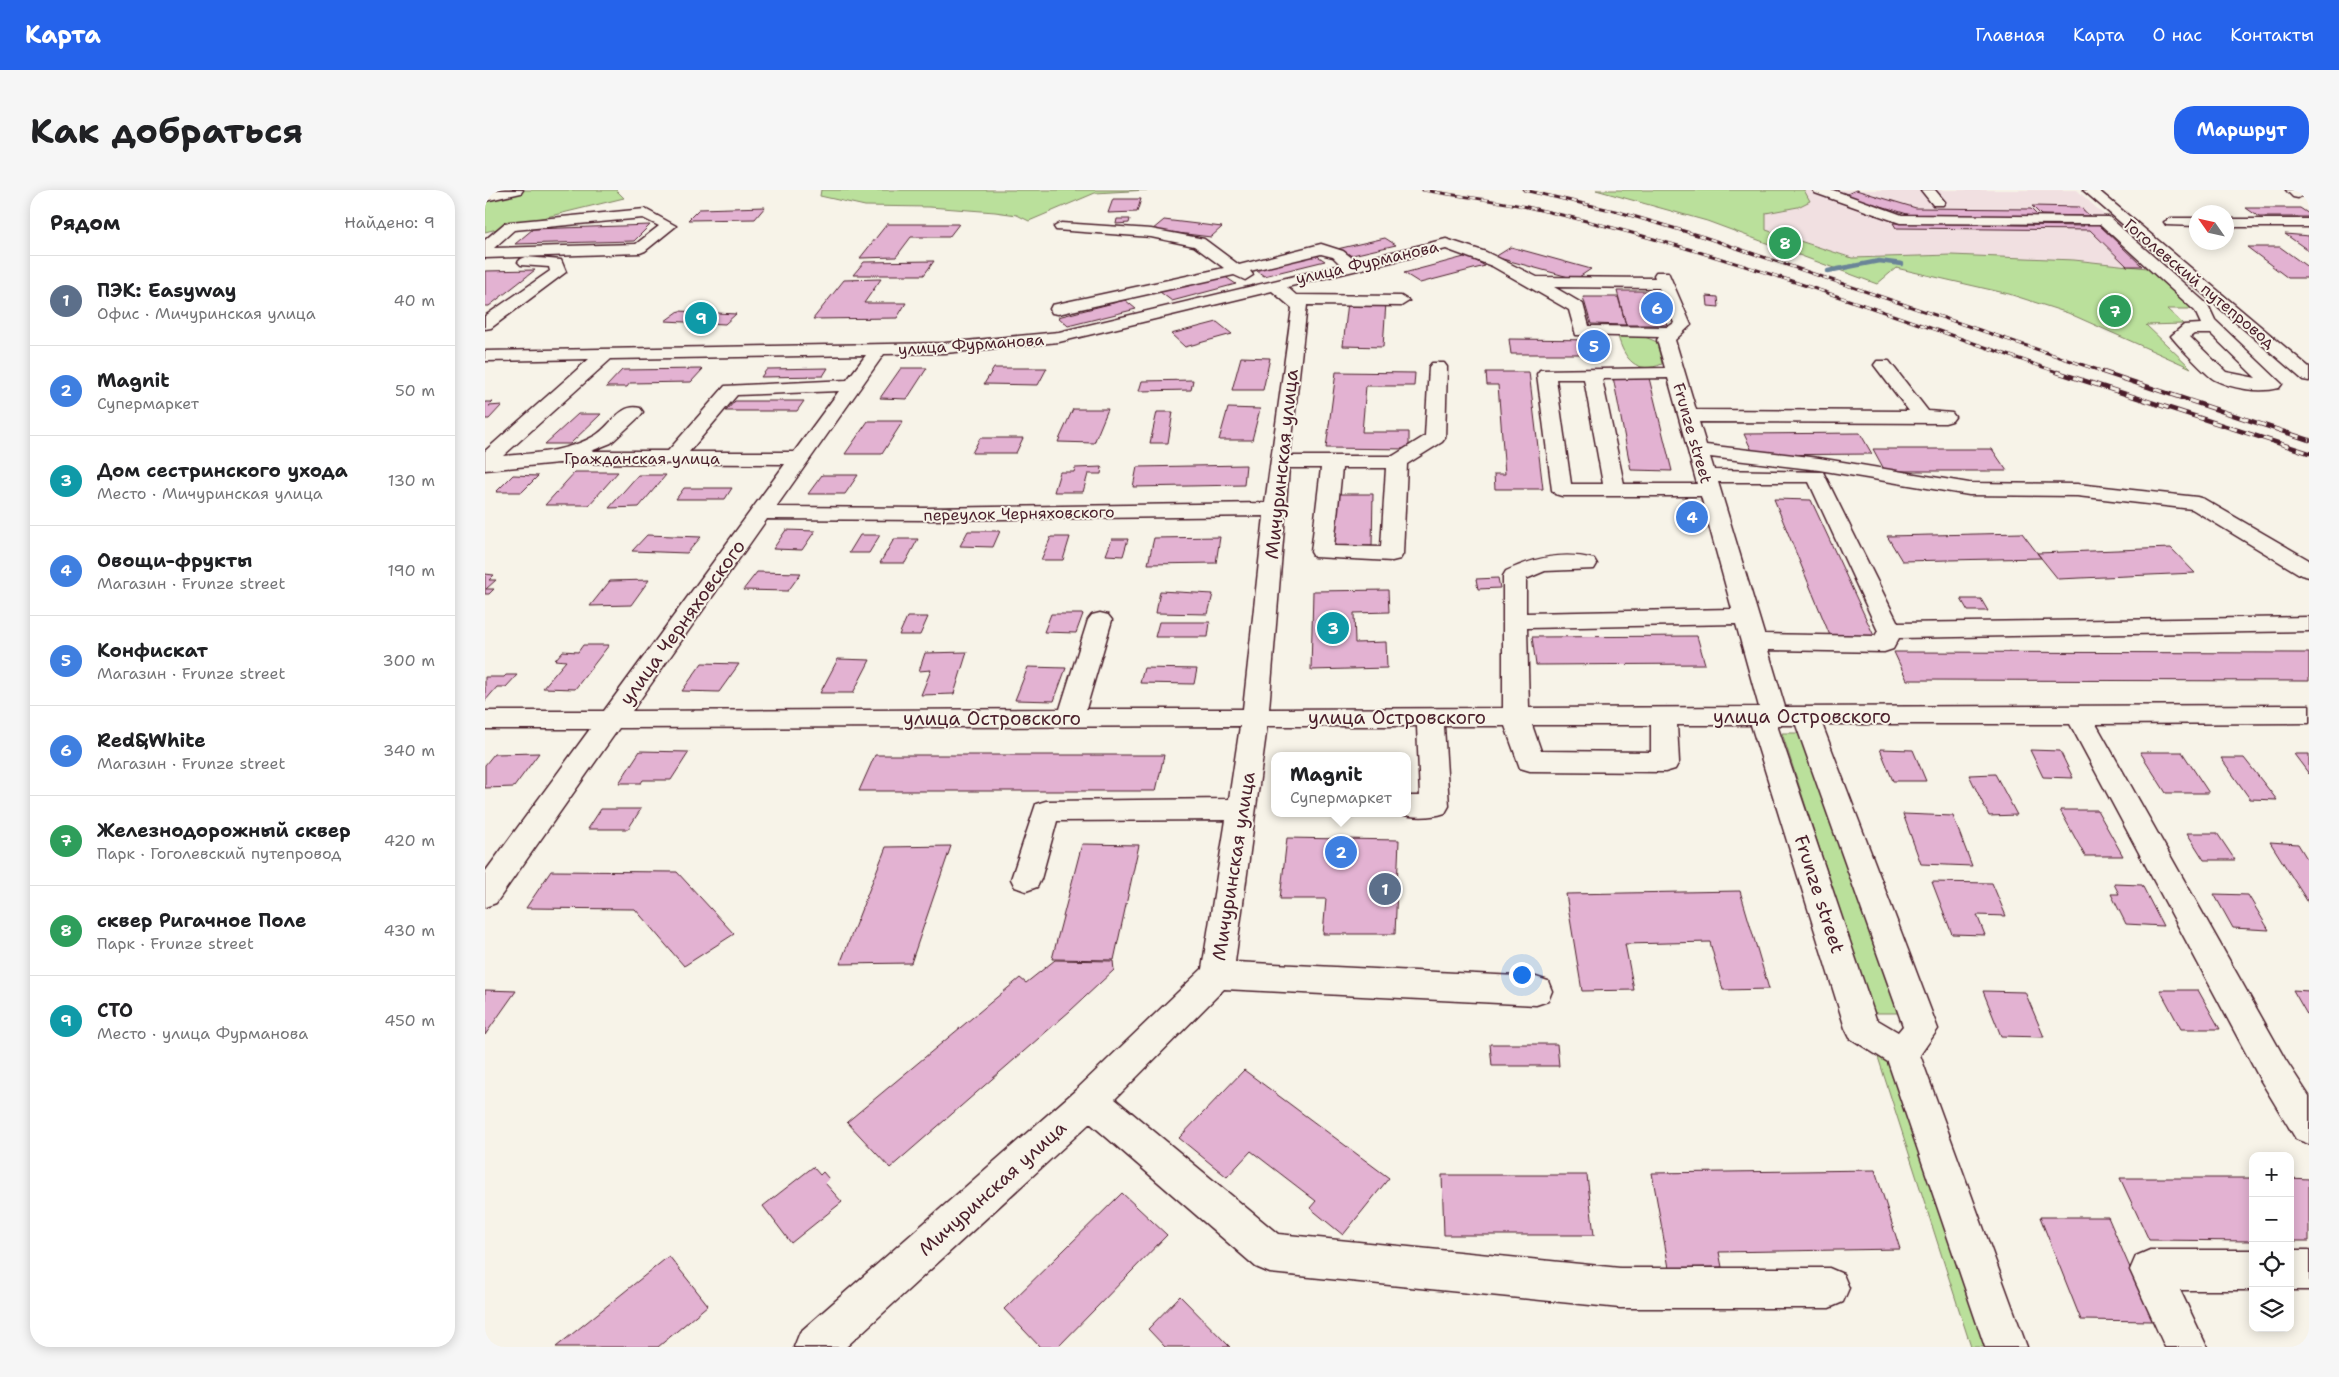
<!DOCTYPE html>
<html lang="ru">
<meta charset="utf-8">
<style>
:root{--surface:#fff;--page:#f6f6f6;--text:#202124;--muted:#757577;--line:#e0e0e0;--accent:#2563eb}
body{margin:0;font-family:"Shantell Sans",sans-serif;background:var(--page);color:var(--text)}
.controls{position:absolute;right:15px;bottom:15px;display:grid;overflow:hidden;border-radius:10px;box-shadow:0 2px 12px #0003}
.controls button{width:45px;height:45px;display:grid;place-items:center;padding:0;border:0;border-bottom:1px solid var(--line);background:var(--surface);color:var(--text);font:25px sans-serif}
.compass{position:absolute;left:1704px;top:15px;width:45px;height:45px;border-radius:50%;background:var(--surface);box-shadow:0 2px 12px #0003;rotate:304deg}
.you{position:absolute;left:1036px;top:784px;width:18px;height:18px;margin:-12px;border:4px solid #fff;border-radius:50%;background:#1a73e8;box-shadow:0 0 0 8px #1a73e833}
.badge{display:grid;place-items:center;width:32px;height:32px;border-radius:50%;background:var(--accent);color:#fff;font-size:16px;font-weight:700}
.pin{position:absolute;translate:-50% -50%;border:2px solid #fff;box-shadow:0 1px 5px #0006}
.popup{position:absolute;left:786px;top:562px;width:140px;height:65px;box-sizing:border-box;display:grid;place-content:center;border-radius:10px;background:var(--surface);filter:drop-shadow(0 1px 4px #0005);font-size:16px;white-space:nowrap;color:var(--muted)}
.popup b{font-size:19px;color:var(--text)}
.popup::after{content:'';position:absolute;left:50%;top:100%;margin-left:-10px;border:10px solid transparent;border-top-color:var(--surface)}
.list{margin:0;padding:0;list-style:none}
h2{display:flex;justify-content:space-between;align-items:center;height:65px;margin:0;padding:0 20px;font-size:21px}
h2 small{font-size:16px;font-weight:400;color:var(--muted)}
.list li{display:grid;grid-template-columns:32px 1fr auto;gap:15px;align-items:center;box-sizing:border-box;height:90px;padding:0 20px;border-top:1px solid var(--line)}
.list b{display:block;font-size:19px;white-space:nowrap}
.list p{margin:0;font-size:16px;white-space:nowrap;color:var(--muted)}
.list em{font-size:16px;font-style:normal;color:var(--muted)}
.icon{flex:none;width:28px;height:28px;fill:none;stroke:currentColor;stroke-width:2;stroke-linecap:round;stroke-linejoin:round}
.map{position:relative;flex:none;width:1824px;height:1157px;overflow:hidden;border-radius:20px}
header{display:flex;align-items:center;gap:30px;box-sizing:border-box;height:70px;padding:0 25px;background:var(--accent);color:#fff}
header strong{font-size:24px}
nav{display:flex;gap:28px;margin-inline-start:auto;font-size:18px}
.intro{display:flex;align-items:center;justify-content:space-between;box-sizing:border-box;height:120px;padding:0 30px}
h1{margin:0;font-size:35px}
.button{padding:12px 22px;border-radius:20px;background:var(--accent);color:#fff;font-size:18px;font-weight:700}
main{display:flex;gap:30px;padding:0 30px}
aside{flex:1;background:var(--surface);border-radius:20px;box-shadow:0 2px 12px #0003}
.map>svg:first-child{display:block}
</style>
<header>
<strong>Карта</strong>
<nav><a>Главная</a><a>Карта</a><a>О нас</a><a>Контакты</a></nav>
</header>
<div class="intro"><h1>Как добраться</h1><a class="button">Маршрут</a></div>
<main>
<aside>
<h2>Рядом<small>Найдено: 9</small></h2>
<ul class="list">
<li><span class="badge" style="background:#5c6f8a">1</span><div><b>ПЭК: Easyway</b><p>Офис · Мичуринская улица</p></div><em>40 m</em></li>
<li><span class="badge" style="background:#3f7fe0">2</span><div><b>Magnit</b><p>Супермаркет</p></div><em>50 m</em></li>
<li><span class="badge" style="background:#0f9aa8">3</span><div><b>Дом сестринского ухода</b><p>Место · Мичуринская улица</p></div><em>130 m</em></li>
<li><span class="badge" style="background:#3f7fe0">4</span><div><b>Овощи-фрукты</b><p>Магазин · Frunze street</p></div><em>190 m</em></li>
<li><span class="badge" style="background:#3f7fe0">5</span><div><b>Конфискат</b><p>Магазин · Frunze street</p></div><em>300 m</em></li>
<li><span class="badge" style="background:#3f7fe0">6</span><div><b>Red&amp;White</b><p>Магазин · Frunze street</p></div><em>340 m</em></li>
<li><span class="badge" style="background:#2e9e5b">7</span><div><b>Железнодорожный сквер</b><p>Парк · Гоголевский путепровод</p></div><em>420 m</em></li>
<li><span class="badge" style="background:#2e9e5b">8</span><div><b>сквер Ригачное Поле</b><p>Парк · Frunze street</p></div><em>430 m</em></li>
<li><span class="badge" style="background:#0f9aa8">9</span><div><b>СТО</b><p>Место · улица Фурманова</p></div><em>450 m</em></li>
</ul>
</aside>
<div class="map">
<svg width="1824" height="1157" viewBox="0 0 1824 1157">
<rect width="100%" height="100%" fill="#f7f3e8"/>
<filter id="ink" filterUnits="userSpaceOnUse"><feTurbulence type="fractalNoise" baseFrequency=".02" numOctaves="2"/><feDisplacementMap in="SourceGraphic" scale="10" xChannelSelector="R" yChannelSelector="G"/><feConvolveMatrix kernelMatrix="1 2 1 2 8 2 1 2 1" color-interpolation-filters="sRGB"/></filter>
<g filter="url(#ink)">
<path fill="#f1e0e1" d="M1319,0H1592L1677,78L1466,65L1367,68L1281,40L1280,23L1313,17L1325,11Z"/>
<path fill="#bae09b" stroke="#828063" d="M36,0H131L139,8L0,42V7Z
M336,0H662L610,3L544,31L532,25L510,22L444,17L380,16L335,6Z
M1111,0H1319L1325,11L1313,17L1281,23V40L1367,68L1466,65L1589,70L1662,78L1707,119H1682L1698,134L1661,135L1706,178L1583,123L1524,104L1411,78L1392,94L1222,31Z
M1133,146L1160,147L1172,152L1177,174C1152,185 1139,169 1133,146Z
M1297,543H1319L1415,823H1388Z
M1393,867H1411L1509,1157H1486Z"/>
<g fill="none" stroke-linecap="round" stroke-linejoin="round">
<path stroke="#6a8498" stroke-width="4.5" d="M1343,81L1394,71L1417,74"/>
</g>
<path fill="#e3b2d2" stroke="#4a1f2b" d="M1371,0L1431,18L1546,19L1554,27H1432L1360,5Z
M628,9H656L652,22L623,23Z
M1547,16L1595,17L1605,26L1556,25Z
M280,17L270,29L203,30L214,19Z
M1761,18H1815L1824,24V27H1774Z
M632,29H645L644,33L631,34Z
M679,30L737,37L726,47L667,40Z
M1408,33L1599,36L1596,33H1612L1657,76H1642L1605,40L1411,38Z
M402,34H474L464,47H426L411,67L375,68Z
M165,35L149,51L30,54L48,39Z
M1800,44L1824,46V61Z
M900,48L911,55L863,66L852,59Z
M1026,57L1106,79L1091,89L1010,67Z
M1762,57H1795L1824,78V88H1803Z
M828,63L840,71L779,86L768,78Z
M983,66L1000,76L935,93L919,83Z
M449,71L439,85H368L379,72Z
M50,80L4,116H0V81Z
M739,86L751,94L687,111L675,102Z
M396,89L379,113H421L412,128L328,129L359,90Z
M1132,101H1171L1182,135H1141Z
M1222,106L1233,107L1234,117L1223,116Z
M1098,107H1133L1141,135L1106,134Z
M640,110L651,119L583,136L573,127Z
M863,112H901L898,157L858,156Z
M194,121L251,124L240,134L180,131Z
M732,132L747,144L700,157L686,144Z
M1024,149L1112,150L1115,164H1026Z
M756,167L785,168L778,200H747Z
M343,178L338,186L276,187L282,179Z
M416,178H442L422,209L395,208Z
M509,178H562L553,195L499,194Z
M218,179L206,192L145,193L142,197H121L137,180Z
M851,182L930,183L929,196H881L877,242H924V259L841,258Z
M1001,182H1044L1058,299H1010L1009,284H1020L1013,195H1002Z
M1128,187L1164,188L1187,281L1146,280Z
M708,190L706,200L654,201L657,191Z
M250,211H319L312,221H241Z
M0,212H8L4,216L17,215L4,229H0Z
M743,218L775,219L767,250H734Z
M588,219H623L609,253L573,252Z
M672,222H688L683,253H665Z
M93,224H116L85,254H60Z
M383,231H418L397,264H360Z
M1375,243L1387,264L1269,265L1259,244Z
M495,248H538L531,263H487Z
M1388,259H1507L1522,281H1400Z
M761,275L759,295L648,297L652,277Z
M617,277L616,284H603L598,302H569L575,282H589L590,278Z
M90,282H133L104,315H60Z
M28,285L53,286L37,302H11Z
M153,285H181L154,317L124,318Z
M337,285H373L360,304H323Z
M199,298H247L240,309H191Z
M851,304H888L887,356L848,357Z
M1289,309L1326,310L1390,448H1346Z
M1197,314L1206,315L1208,321L1198,320Z
M301,340L330,341L317,360L288,359Z
M483,341H515L508,357L475,356Z
M1537,343L1556,368L1417,371L1402,346Z
M162,345L216,347L202,363L147,361Z
M375,345H395L384,363H364Z
M566,347H585L578,370H556Z
M735,347L731,373L663,374L669,348Z
M409,349H433L420,373H395Z
M627,349H643L638,366L621,365Z
M1686,358L1710,383L1573,389L1552,363Z
M272,382L316,383L303,401L258,400Z
M0,384L9,385L4,390H11L1,399H9L4,404H0Z
M1013,388L1015,398L993,399L991,389Z
M164,390L146,415L105,416L125,391Z
M903,400L904,422L869,423L870,453L901,452L902,478L826,480L828,401Z
M675,401L728,404L723,424L671,423Z
M1476,409H1496L1503,421H1483Z
M566,424H598L591,443L559,442Z
M422,427H443L435,445H414Z
M674,432H725L723,447H670Z
M1212,446L1220,474L1051,475L1047,447Z
M98,455H124L90,499L58,498L81,471L70,470L78,461L93,462Z
M482,462L469,504L436,505L446,480L434,481L440,463Z
M1409,462L1824,463V491L1422,490Z
M353,469L385,470L368,503H335Z
M217,473L254,474L234,502L197,501Z
M543,477L581,478L569,511L530,510Z
M659,478L712,479L709,494L655,493Z
M21,485H32L21,497H12L0,511V487H19Z
M1395,559L1428,560L1441,591H1408Z
M1545,560L1575,561L1588,588L1558,587Z
M155,561L204,562L186,590H158L156,593H134Z
M1655,562H1697L1724,603H1681Z
M54,563L29,597L0,598V575L9,564Z
M1809,564H1824V584Z
M390,565H679L671,601H374Z
M1736,568H1759L1792,610L1765,609Z
M1510,584L1532,625L1504,626L1484,585Z
M116,619H156L143,639H103Z
M1575,620H1612L1638,666H1600Z
M1418,624L1468,626L1487,676L1436,674Z
M1702,643H1732L1750,670H1719Z
M802,648L914,650L910,744H838L841,709H795Z
M1785,652L1813,654L1824,672V714Z
M597,654L654,655L629,770L567,769Z
M466,656L426,773L355,774L401,657Z
M66,681L192,682L249,744L199,776L150,719L41,718Z
M1447,692L1507,693L1521,726L1492,725L1500,745L1467,744Z
M1629,694L1657,695L1678,736L1641,734L1626,704H1634Z
M1255,701L1284,799L1238,800L1225,752L1140,754L1149,800L1097,801L1081,704Z
M1729,704L1763,705L1784,740L1748,738Z
M570,770L628,771L629,780L585,821L405,978L362,932L535,788L541,793Z
M0,800L31,801L0,845Z
M1675,800H1713L1735,839H1696Z
M1808,800L1824,801V828Z
M1498,801L1540,802L1559,847L1516,846Z
M1005,854H1072L1074,876H1007Z
M759,880L904,988L858,1045L825,1018L831,1011L766,961L742,987L694,948Z
M328,977L335,985L338,982L344,989L340,993L357,1012L306,1053L278,1016Z
M1390,980L1415,1059L1234,1062L1237,1077L1184,1078L1167,983Z
M957,985H1102L1109,1045H959Z
M1635,988H1768V1051L1664,1050Z
M1805,988L1824,989V1051H1805Z
M637,1003L682,1045L573,1157H555L519,1119Z
M1555,1027H1623L1668,1131L1596,1130Z
M184,1066L223,1115L173,1157H71Z
M695,1106L745,1157H680L663,1139Z"/>
<g fill="none" stroke-linecap="round" stroke-linejoin="round">
<defs>
<path id="minor" d="M13,0H38L36,3L0,11V3Z
M1328,0H1348L1417,25L1624,27L1723,115L1730,130L1797,194L1794,198C1775,203 1748,199 1730,190C1722,186 1692,154 1686,146L1699,135L1716,134L1710,121L1615,34L1415,33L1330,3ZM1709,144H1726L1771,188L1741,182L1705,147Z
M1436,0H1450L1460,12L1458,15H1448Z
M1801,0H1817L1820,4L1813,8L1808,7Z
M160,19L191,36L160,61L155,63L0,68V50L20,33L25,32ZM158,28L174,36L151,54L9,58L29,40Z
M1686,28H1712V36L1681,35L1679,32Z
M1742,29H1824V37H1742Z
M576,33L666,39L714,48L719,49L754,75L836,54L858,61L871,71L961,49L1001,62L1052,87L1170,88L1169,85L1171,82H1183L1206,135L1190,150L1211,220L1424,221L1389,175L1392,171H1404L1443,221L1467,223L1470,227L1467,231L1460,233L1214,232L1221,255L1334,268L1484,293L1592,294L1712,307L1719,309L1824,370V387L1816,385L1707,319L1592,306L1484,305L1334,280L1225,267L1229,280L1338,282L1413,433L1824,427V441L1414,448L1408,459L1399,462L1283,460L1300,517L1824,515V533L1611,534L1800,869L1824,906V954L1811,949L1776,891L1585,534H1337L1453,839L1435,865L1542,1157H1500L1403,872L1365,848L1360,838L1266,535H1192L1194,572L1190,579L1180,582L1045,581L1035,578L1020,536H959L964,616L960,623C945,628 927,628 912,623H922V606H935L932,536H782L750,772L1051,787L1063,791L1067,801L1063,811L1051,815L739,799L630,909L793,1044L1135,1078H1344L1358,1084L1364,1098L1358,1112L1344,1118H1135L785,1083L771,1077L605,933L361,1157H309L315,1142L592,899L717,779L741,630L572,631L556,689L552,697L541,701L530,697L526,689L551,614L561,611L744,609L755,536L134,538L11,713L0,717V682L105,539H0V521H119L300,274L74,273L0,280V261L104,169L0,171V161L460,153L574,142L856,75L848,67L836,64L765,81L768,85L760,90L749,85L573,124L567,123L565,119L567,115L739,78L709,56L666,47L571,40L569,37ZM961,59L1007,76L1084,120L1091,145L1174,147L1172,150L1180,178L1055,180L1052,184L1067,300L1070,304L1077,306H1216L1247,419L1041,423V389L1060,381L1109,379L1112,374L1109,369C1077,361 1050,368 1021,381L1018,386V518L784,519L804,278H836L826,362L829,367L907,371L915,369L918,364L922,274L957,252L960,248L962,177L959,173H947L944,177L940,246L908,266H805L822,115L916,116L924,111L916,106L811,105L802,97ZM1069,97L1174,98L1189,133L1183,137L1104,136L1098,114ZM787,101L807,118L780,313L443,318L291,317L399,164L460,163L574,152ZM381,165L362,190L240,196L183,261H106L126,253L155,226L158,222L155,218C135,213 126,236 111,245C82,262 51,263 18,266L126,169ZM1183,188L1212,294H1139L1117,189ZM1071,189H1099L1118,294H1086ZM354,201L309,262H204L252,205ZM857,278H901L896,357L849,356ZM1233,292H1324L1393,441L1390,446L1279,444ZM779,326L758,519H601L627,430L623,425L615,423L607,425L603,430L575,519L147,521L282,329L443,330ZM1251,434L1274,517L1044,518L1042,438ZM1047,535H1166V562L1056,561ZM1292,535H1311L1418,836L1413,842L1391,829Z
M41,67L76,70L81,82L6,138L0,139V126L65,81L64,77L36,75L33,72L36,69Z
M1665,1060H1768V1100H1695L1722,1157H1680L1645,1080L1651,1066Z
M1805,1060H1824V1100H1805Z"/>
<path id="major" d="M1598,0H1613L1824,177V191L1818,190Z"/>
</defs>
<use href="#minor" stroke="#4a1f2b" stroke-width="3"/>
<use href="#major" stroke="#4a1f2b" stroke-width="3"/>
<use href="#minor" fill="#f7f3e8" fill-rule="evenodd"/>
<use href="#major" fill="#f7f3e8" fill-rule="evenodd"/>
<defs>
<path id="rail-far1" d="M938,0C973,6 1008,10 1042,17C1224,57 1400,123 1575,183
M1039,0L1134,22L1219,47L1622,183"/>
<path id="rail" d="M1572,182L1824,263
M1618,182L1824,250"/>
</defs>
<use href="#rail-far1" stroke="#4a1f2b" stroke-width="3"/>
<use href="#rail" stroke="#4a1f2b" stroke-width="4.5"/>
<use href="#rail-far1" stroke="#f7f3e8" stroke-width="2" stroke-dasharray="6" stroke-linecap="butt"/>
<use href="#rail" stroke="#f7f3e8" stroke-width="3" stroke-dasharray="9" stroke-linecap="butt"/>
</g>
</g>
<g text-anchor="middle" stroke-width="4" stroke-linejoin="round" paint-order="stroke">
<g font-size="16" fill="#4a1f2b" stroke="#f7f3e8">
<text transform="translate(882 72) rotate(-13)" y="6">улица Фурманова</text>
<text transform="translate(1715 93) rotate(40)" y="6">Гоголевский путепровод</text>
<text transform="translate(486 154) rotate(-4)" y="6">улица Фурманова</text>
<text transform="translate(1208 243) rotate(74)" y="6">Frunze street</text>
<text x="157" y="274">Гражданская улица</text>
<text transform="translate(534 323) rotate(-1)" y="6">переулок Черняховского</text>
</g>
<g font-size="19" fill="#4a1f2b" stroke="#f7f3e8">
<text transform="translate(796 274) rotate(-84)" y="7">Мичуринская улица</text>
<text transform="translate(197 432) rotate(-54)" y="7">улица Черняховского</text>
<text x="1317" y="533">улица Островского</text>
<text x="912" y="534">улица Островского</text>
<text x="507" y="535">улица Островского</text>
<text transform="translate(748 676) rotate(-81)" y="7">Мичуринская улица</text>
<text transform="translate(1335 704) rotate(72)" y="7">Frunze street</text>
<text transform="translate(507 998) rotate(-42)" y="7">Мичуринская улица</text>
</g>
</g>
</svg>
<div class="controls">
<button>+</button>
<button>−</button>
<button><svg class="icon" aria-label="locate" viewBox="0 0 24 24"><circle cx="12" cy="12" r="6"/><path d="M12 2v4M12 18v4M2 12h4M18 12h4"/></svg></button>
<button><svg class="icon" aria-label="layers" viewBox="0 0 24 24"><path d="M12 4l9 5-9 5-9-5zM3 14l9 5 9-5"/></svg></button>
</div>
<svg class="compass" viewBox="-18 -18 36 36"><path d="M0-13l5 13h-10z" fill="#e53935"/><path d="M0 13l5-13h-10z" fill="#757577"/></svg>
<div class="you"></div>
<div class="pin badge" style="left:900px;top:699px;background:#5c6f8a">1</div>
<div class="pin badge" style="left:856px;top:662px;background:#3f7fe0">2</div>
<div class="popup"><b>Magnit</b>Супермаркет</div>
<div class="pin badge" style="left:848px;top:438px;background:#0f9aa8">3</div>
<div class="pin badge" style="left:1207px;top:327px;background:#3f7fe0">4</div>
<div class="pin badge" style="left:1109px;top:156px;background:#3f7fe0">5</div>
<div class="pin badge" style="left:1172px;top:118px;background:#3f7fe0">6</div>
<div class="pin badge" style="left:1630px;top:121px;background:#2e9e5b">7</div>
<div class="pin badge" style="left:1300px;top:53px;background:#2e9e5b">8</div>
<div class="pin badge" style="left:216px;top:128px;background:#0f9aa8">9</div>
</div>
</main>
